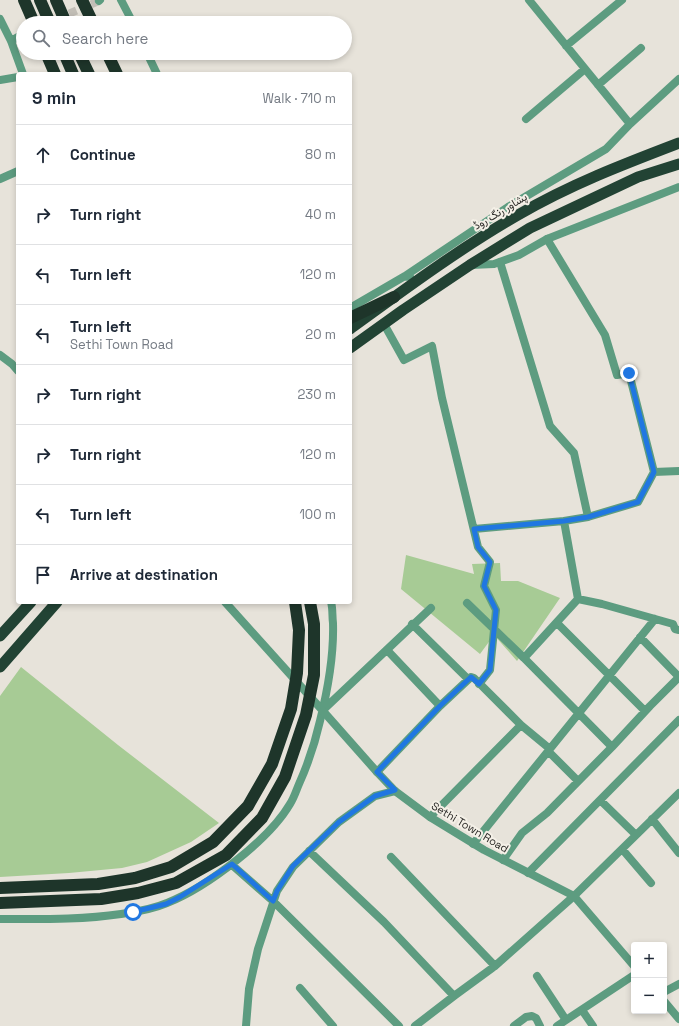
<!DOCTYPE html>
<meta charset="utf-8">
<style>
:root{--surface:#fff;--page:#f2f2f3;--text:#1f2937;--muted:#747a83;--line:#e0e1e3}
body{margin:0;font-family:"Space Grotesk",Vazirmatn,sans-serif;background:var(--page);color:var(--text)}
.controls{position:absolute;right:12px;bottom:12px;display:grid;overflow:hidden;border-radius:4px;box-shadow:0 2px 6px #0003}
.controls button{width:36px;height:36px;display:grid;place-items:center;padding:0;border:0;border-bottom:1px solid var(--line);background:var(--surface);color:var(--text);font:20px sans-serif}
.stop{position:absolute;width:12px;height:12px;margin:-9px;border:3px solid #2077e1;border-radius:50%;background:#fff}
.stop.end{background:#2077e1;border-color:#fff;box-shadow:0 1px 4px #0008}
.list{margin:0;padding:0;list-style:none}
h2{display:flex;justify-content:space-between;align-items:center;height:52px;margin:0;padding:0 16px;font-size:17px}
h2 small{font-size:13px;font-weight:400;color:var(--muted)}
.list li{display:grid;grid-template-columns:26px 1fr auto;gap:12px;align-items:center;box-sizing:border-box;height:60px;padding:0 16px;border-top:1px solid var(--line)}
.list b{display:block;font-size:15px;white-space:nowrap}
.list p{margin:0;font-size:13px;white-space:nowrap;color:var(--muted)}
.list em{font-size:13px;font-style:normal;color:var(--muted)}
.icon{flex:none;width:22px;height:22px;fill:none;stroke:currentColor;stroke-width:2;stroke-linecap:round;stroke-linejoin:round}
.map{position:relative;flex:none;width:679px;height:1026px;overflow:hidden}
.search{position:absolute;background:var(--surface);box-shadow:0 2px 6px #0003;left:16px;top:16px;width:336px;height:44px;display:flex;align-items:center;gap:10px;box-sizing:border-box;padding:0 14px;border-radius:22px;color:var(--muted);font-size:15px}
.panel{position:absolute;background:var(--surface);box-shadow:0 2px 6px #0003;left:16px;top:72px;width:336px;height:532px;border-radius:4px}
.map>svg:first-child{display:block}
</style>
<div class="map">
<svg width="679" height="1026" viewBox="0 0 679 1026">
<rect width="100%" height="100%" fill="#e7e3da"/>
<path fill="#a7cb95" d="M406,555L474,574L472,564L500,563L501,581H518L560,598L517,661L494,635L480,654L401,589Z
M21,667L118,745L219,823L191,842L147,862L122,868L69,873L0,877V696Z"/>
<g fill="none" stroke-linecap="round" stroke-linejoin="round">
<path stroke="#c2beb6" stroke-width="8" stroke-dasharray="8 4" stroke-linecap="butt" d="M47,23L99,1"/>
<path stroke="#5d9c80" stroke-width="8" d="M121,0L133,23
M529,0L630,124
M99,1L100,0
M0,19L11,41L23,74
M11,41L23,34
M566,46L622,0
M147,53L157,74
M0,80L18,77
M598,85L641,48
M526,119L585,69
M0,179L18,171
M547,239L605,335L617,375L629,373L654,472L679,471
M500,262L550,426L574,453L588,517L564,521
M405,276L508,207L606,149L630,124L679,79
M350,308L405,276L410,277
M384,324L404,360L432,346L442,398L478,547L490,562L484,586L496,610L490,670L479,684
M588,517L638,502L654,472
M474,529L564,521L578,599L602,604L673,624L675,629L679,630
M225,602L323,711
M467,603L524,658L612,747
M557,623L645,711
M412,624L468,679
M640,637L679,677
M387,650L440,706
M524,658L578,599
M323,710L431,608
M548,751L578,781
M377,772L440,706L471,677L474,678L521,725L550,749
M600,800L636,835
M430,817L521,725
M652,819L679,853
M473,844L655,619
M622,849L651,883
M309,851L384,922L454,996L495,966L574,896L679,793
M391,857L495,966
M503,860L522,833L547,813L612,747L650,706L679,677
M232,865L273,901L399,1026
M528,873L679,720
M0,919C40,919 81,920 121,914C136,912 153,909 167,903C207,887 269,840 290,804C294,798 296,791 299,784C308,764 315,743 320,721C328,689 334,657 333,623C332,616 333,609 331,602
M537,976L566,1020
M300,988L333,1026
M664,992L679,984
M582,1010L593,1026
M246,1026L249,989L258,949L277,891L293,867L339,822L375,796L395,791
M415,1026L454,996
M514,1026L526,1017L532,1016L536,1018L540,1026
M557,1026L634,975"/>
<path stroke="#5d9c80" stroke-width="8" d="M471,265L494,264L519,255L547,239L679,187
M0,355L12,364L18,371
M323,711L377,772L395,791L430,817L484,850L574,896L634,966
M664,1001L679,1019"/>
<path stroke="#224334" stroke-width="11" d="M350,329C405,289 459,249 518,215C569,185 624,164 679,143
M350,348L403,310L470,265L530,228L638,177L679,164
M0,636L31,602
M0,667L57,602"/>
<path stroke="#1e352a" stroke-width="12" d="M24,0L34,23
M40,0L50,23
M56,0L66,23
M82,0L93,23
M46,53L55,74
M64,53L73,74
M79,53L89,74
M107,53L117,74
M350,318L394,297
M0,888L98,884L135,878L171,867L213,842L248,806L272,764L291,709L297,673L299,630L295,602
M0,903L101,899L138,893L176,883L226,855L262,818L285,777L306,715L314,675V624L310,602"/>
</g>
<g fill="none" stroke-linecap="round" stroke-linejoin="round">
<path stroke="#2077e1" stroke-width="5" d="M133,912L166,904L180,897L232,864L273,901L277,891L293,866L339,822L375,796L395,790L377,772L440,706L471,677L479,684L490,670L496,610L484,586L490,562L478,547L474,529L564,521L588,517L638,502L654,472L629,373"/>
</g>
<g text-anchor="middle" stroke-width="4" stroke-linejoin="round" paint-order="stroke">
<g font-size="11" fill="#2c2b28" stroke="#f4f0e7">
<text transform="translate(500 211) rotate(-31)" y="4">پشاور رنگ روڈ</text>
<text transform="translate(470 827) rotate(31)" y="4">Sethi Town Road</text>
</g>
</g>
</svg>
<div class="controls">
<button>+</button>
<button>−</button>
</div>
<div class="stop" style="left:133px;top:912px"></div>
<div class="stop end" style="left:629px;top:373px"></div>
<div class="search"><svg class="icon" aria-label="search" viewBox="0 0 24 24"><circle cx="10" cy="10" r="6"/><path d="M15 15l6 6"/></svg>Search here</div>
<section class="panel">
<h2>9 min<small>Walk · 710 m</small></h2>
<ul class="list">
<li><svg class="icon" aria-label="ahead" viewBox="0 0 24 24"><path d="M12 20V5M6 11l6-6 6 6"/></svg><div><b>Continue</b></div><em>80 m</em></li>
<li><svg class="icon" aria-label="right" viewBox="0 0 24 24"><path d="M7 20v-9h11M14 6l5 5-5 5"/></svg><div><b>Turn right</b></div><em>40 m</em></li>
<li><svg class="icon" aria-label="left" viewBox="0 0 24 24"><path d="M17 20v-9H6M10 6l-5 5 5 5"/></svg><div><b>Turn left</b></div><em>120 m</em></li>
<li><svg class="icon" aria-label="left" viewBox="0 0 24 24"><path d="M17 20v-9H6M10 6l-5 5 5 5"/></svg><div><b>Turn left</b><p>Sethi Town Road</p></div><em>20 m</em></li>
<li><svg class="icon" aria-label="right" viewBox="0 0 24 24"><path d="M7 20v-9h11M14 6l5 5-5 5"/></svg><div><b>Turn right</b></div><em>230 m</em></li>
<li><svg class="icon" aria-label="right" viewBox="0 0 24 24"><path d="M7 20v-9h11M14 6l5 5-5 5"/></svg><div><b>Turn right</b></div><em>120 m</em></li>
<li><svg class="icon" aria-label="left" viewBox="0 0 24 24"><path d="M17 20v-9H6M10 6l-5 5 5 5"/></svg><div><b>Turn left</b></div><em>100 m</em></li>
<li><svg class="icon" aria-label="arrive" viewBox="0 0 24 24"><path d="M6 21V4h12l-3 4 3 4H6"/></svg><div><b>Arrive at destination</b></div></li>
</ul>
</section>
</div>
